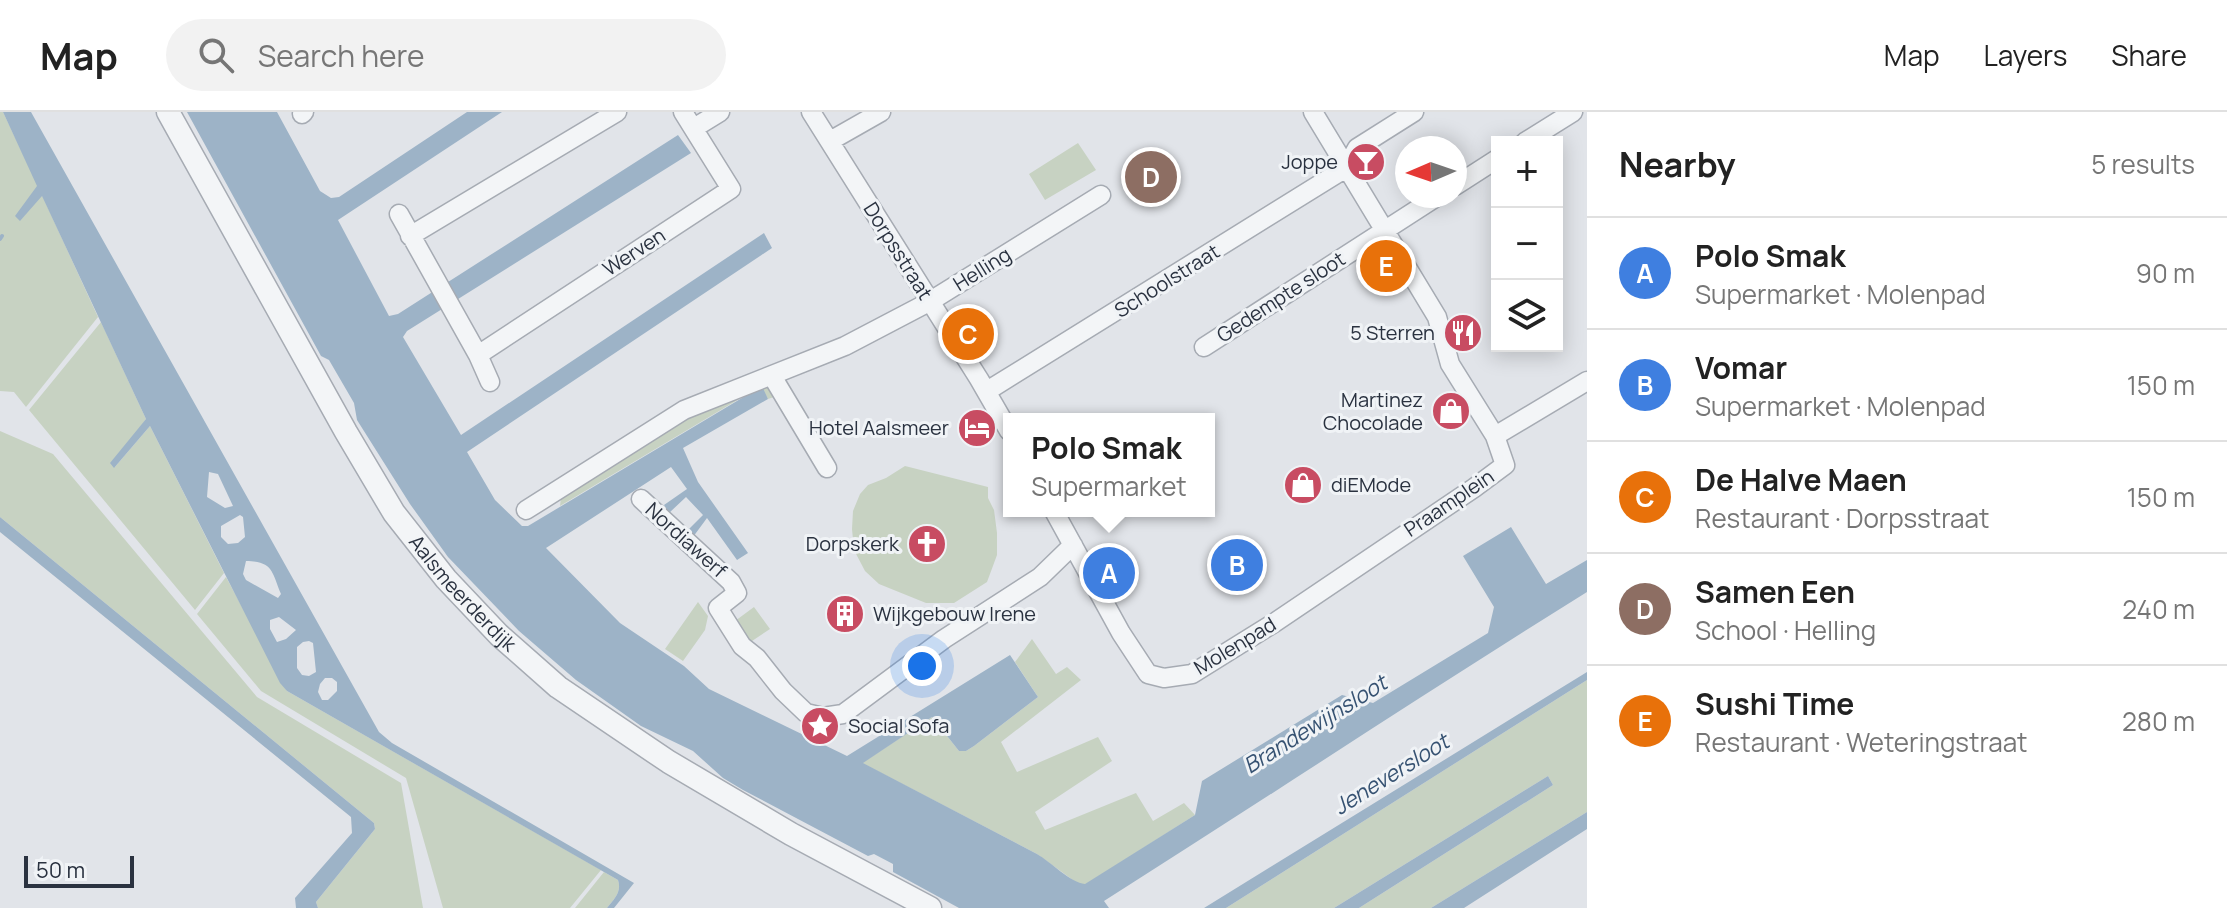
<!DOCTYPE html>
<meta charset="utf-8">
<style>
:root{--surface:#fff;--page:#f2f2f2;--text:#222;--muted:#767676;--line:#e0e0e0;--accent:#1a73e8}
body{margin:0;font-family:Manrope,sans-serif;background:var(--page);color:var(--text)}
.controls{position:absolute;right:24px;top:24px;display:grid;overflow:hidden;border-radius:0px;box-shadow:0 4px 20px #0003}
.controls button{width:72px;height:72px;display:grid;place-items:center;padding:0;border:0;border-bottom:2px solid var(--line);background:var(--surface);color:var(--text);font:40px sans-serif}
.compass{position:absolute;left:1395px;top:24px;width:72px;height:72px;border-radius:50%;background:var(--surface);box-shadow:0 4px 20px #0003;rotate:268deg}
.scale{position:absolute;left:24px;bottom:20px;width:110px;box-sizing:border-box;padding-left:8px;border:4px solid #2a3240;border-top:0;font-size:22px;line-height:28px;white-space:nowrap;color:#2a3240;-webkit-text-stroke:6px #f0f3f6;paint-order:stroke}
.you{position:absolute;left:922px;top:554px;width:28px;height:28px;margin:-20px;border:6px solid #fff;border-radius:50%;background:#1a73e8;box-shadow:0 0 0 12px #1a73e833}
.badge{display:grid;place-items:center;width:52px;height:52px;border-radius:50%;background:var(--accent);color:#fff;font-size:26px;font-weight:700}
.pin{position:absolute;translate:-50% -50%;border:4px solid #fff;box-shadow:0 2px 8px #0006}
.popup{position:absolute;left:1003px;top:301px;width:212px;height:104px;box-sizing:border-box;display:grid;place-content:center;border-radius:0px;background:var(--surface);filter:drop-shadow(0 2px 6px #0005);font-size:26px;white-space:nowrap;color:var(--muted)}
.popup b{font-size:30px;color:var(--text)}
.popup::after{content:'';position:absolute;left:50%;top:100%;margin-left:-16px;border:16px solid transparent;border-top-color:var(--surface)}
.list{margin:0;padding:0;list-style:none}
h2{display:flex;justify-content:space-between;align-items:center;height:104px;margin:0;padding:0 32px;font-size:34px}
h2 small{font-size:26px;font-weight:400;color:var(--muted)}
.list li{display:grid;grid-template-columns:52px 1fr auto;gap:24px;align-items:center;box-sizing:border-box;height:112px;padding:0 32px;border-top:2px solid var(--line)}
.list b{display:block;font-size:30px;white-space:nowrap}
.list p{margin:0;font-size:26px;white-space:nowrap;color:var(--muted)}
.list em{font-size:26px;font-style:normal;color:var(--muted)}
.icon{flex:none;width:44px;height:44px;fill:none;stroke:currentColor;stroke-width:2;stroke-linecap:round;stroke-linejoin:round}
.map{position:relative;flex:none;width:1587px;height:796px;overflow:hidden}
header{display:flex;align-items:center;gap:48px;box-sizing:border-box;height:112px;padding:0 40px;background:var(--surface);border-bottom:2px solid var(--line)}
header strong{font-size:38px}
nav{display:flex;gap:44px;margin-inline-start:auto;font-size:28px}
.search{width:560px;height:72px;background:var(--page);display:flex;align-items:center;gap:20px;box-sizing:border-box;padding:0 28px;border-radius:44px;color:var(--muted);font-size:30px}
main{display:flex}
aside{flex:1;background:var(--surface)}
.map>svg:first-child{display:block}
</style>
<header>
<strong>Map</strong>
<div class="search"><svg class="icon" aria-label="search" viewBox="0 0 24 24"><circle cx="10" cy="10" r="6"/><path d="M15 15l6 6"/></svg>Search here</div>
<nav><a>Map</a><a>Layers</a><a>Share</a></nav>
</header>
<main>
<div class="map">
<svg width="1587" height="796" viewBox="0 0 1587 796">
<rect width="100%" height="100%" fill="#e1e4e9"/>
<path fill="#c7d2c2" d="M0,0H3L38,74L20,108L42,83L98,205L26,295L14,280L0,279Z
M1078,31L1096,58L1045,88L1029,62Z
M101,210L146,307L114,356L150,314L224,461L195,498L29,298Z
M768,272L774,285L768,287L761,274L560,394L562,378L714,289Z
M0,319L53,342L257,585L401,671L423,796H318L316,790L375,717L374,711L0,405Z
M905,354L988,375V386L994,398L997,421V443L987,470L954,491H926L879,472L865,459L854,438L852,417L853,399L860,382L868,373L886,366Z
M226,465L287,579L601,758L570,796H443L406,666L261,579L197,502Z
M698,490L708,504L705,518L683,549L665,537Z
M754,495L770,517L749,531L735,509Z
M1032,527L1056,562L1067,555L1081,568L1001,630L1017,660L1098,625L1112,649L1035,700L1045,718L1136,681L1153,709L1184,691L1195,703L1085,773L1077,771L1037,742L862,651L932,605L959,639H966L974,634L1038,585L1015,550Z
M1587,568V700L1431,796H1359L1553,673L1548,664L1334,796H1226Z
M604,760L618,768C622,780 614,787 607,796H575Z"/>
<path fill="#9db3c7" fill-rule="evenodd" d="M3,0H31L379,620L392,631L634,771L614,796H607C614,787 622,780 618,768L287,579L280,571L150,314L114,356L110,351L146,307L42,84L20,109L15,104L37,74ZM209,360L218,362L233,394L225,396L207,385ZM240,403L243,405L245,425L238,431L228,432L221,425V414ZM246,449C273,449 272,460 281,482L278,486L246,468L243,462ZM279,505L296,518L286,527L277,530L270,517V508ZM309,529L313,531L316,560L309,564L302,563L297,556V535L303,530ZM325,566H332L337,570V579L328,588H322L318,580L320,572Z
M187,0H277L320,79L331,86L339,85L467,0H502L338,108L389,204L398,202L678,23L691,41L407,219L403,225L461,323L764,121L772,136L467,340L495,388L522,414H528L762,274L768,287L683,336L698,370L748,441L737,448L707,406L693,425L687,419L703,403L686,385L669,401L664,393L687,377L671,355L546,436L620,511L684,554L709,577L847,644L1010,543L1038,585L974,634L966,639H959L932,605L863,651L1037,742C1051,750 1071,771 1085,772L1195,703L1202,669L1342,583L1373,591L1488,521L1494,495L1463,444L1511,415L1546,472L1587,448V480C1425,581 1265,687 1104,789L1109,796H959L893,760V752L874,742L868,744L743,678L723,666L693,639L641,614L576,568L519,519L448,445L410,392L357,308L354,291L329,248L321,244Z
M0,405L374,711L375,717L316,790L318,796H296L295,786L352,721L351,705L0,420Z
M1587,560V568L1226,796H1204Z
M1548,664L1553,673L1359,796H1334Z
M1587,700V717L1464,796H1431Z"/>
<g fill="none" stroke-linecap="round" stroke-linejoin="round">
<path stroke="#9db3c7" stroke-width="4" d="M0,127L2,124"/>
<defs>
<path id="minor" d="M811,0L979,267L1009,319
M1313,0L1437,205L1450,252L1495,324
M302,2L304,0
M694,16L720,0
M830,29L881,0
M1525,30L1573,0
M1455,74L1497,47
M399,102L478,243L490,270
M410,124L617,0
M1204,235L1438,84
M478,243L731,77L683,0
M772,264L827,356
M987,279L1346,56L1357,36L1414,0
M641,387L731,470L737,481L718,496L742,534L757,546L783,579L806,601L823,605L843,602L944,527L1040,465L1073,433
M526,398L684,298L845,234L929,190L1101,83
M1054,399L1121,521L1148,562L1164,566L1192,562L1274,511L1474,376L1505,353L1495,324L1587,269"/>
<g id="tertiary">
<path id="s1" d="M168,0L346,320L394,401L446,467L499,523L558,575L669,650L791,722L930,796"/>
</g>
</defs>
<use href="#minor" stroke="#a6abb3" stroke-width="21"/>
<use href="#tertiary" stroke="#a6abb3" stroke-width="25"/>
<use href="#minor" stroke="#f3f5f7" stroke-width="18"/>
<use href="#tertiary" stroke="#f3f5f7" stroke-width="22"/>
</g>
<defs>
<symbol id="bar-disc" viewBox="-11 -11 22 22"><circle r="9.5" fill="#c84c62" stroke="#f0f3f6"/><path d="M-6-5H6L.8 .8V4.5H3.5V6h-7V4.5H-.8V.8Z" fill="#fff"/></symbol>
<symbol id="restaurant-disc" viewBox="-11 -11 22 22"><circle r="9.5" fill="#c84c62" stroke="#f0f3f6"/><path d="M-5-6h1v4h1v-4h1v4h1v-4h1v5L-1.5 .5V6h-2V.5L-5-1ZM5-6V6H3V1.5H1.5Q1.5-4 5-6Z" fill="#fff"/></symbol>
<symbol id="shop-disc" viewBox="-11 -11 22 22"><circle r="9.5" fill="#c84c62" stroke="#f0f3f6"/><path d="M-5-2.5h2.3a2.7 3.5 0 0 1 5.4 0H5L5.5 6h-11ZM-1.5-2.5h3a1.5 2.3 0 0 0-3 0Z" fill="#fff"/></symbol>
<symbol id="hotel-disc" viewBox="-11 -11 22 22"><circle r="9.5" fill="#c84c62" stroke="#f0f3f6"/><path d="M-6-4.5h1.5V1H6V5H4.5V3h-9V5H-6ZM-4 0a1.8 1.8 0 1 1 3.6 0ZM.5 0V-2.5h3Q6-2.5 6 0Z" fill="#fff"/></symbol>
<symbol id="church-disc" viewBox="-11 -11 22 22"><circle r="9.5" fill="#c84c62" stroke="#f0f3f6"/><path d="M-1.2-6h2.4v3.5h3.3v2.4h-3.3V6h-2.4V-.1h-3.3v-2.4h3.3Z" fill="#fff"/></symbol>
<symbol id="building-disc" viewBox="-11 -11 22 22"><circle r="9.5" fill="#c84c62" stroke="#f0f3f6"/><path d="M-4-6H4V6H1V3H-1V6H-4ZM-2.5-4.3h1.7v1.8h-1.7ZM.8-4.3h1.7v1.8H.8ZM-2.5-1h1.7V.8h-1.7ZM.8-1h1.7V.8H.8Z" fill="#fff"/></symbol>
<symbol id="sight-disc" viewBox="-11 -11 22 22"><circle r="9.5" fill="#c84c62" stroke="#f0f3f6"/><path d="M0-6L1.8-2.2L6-1.7L2.9 1.2L3.7 5.4L0 3.3L-3.7 5.4L-2.9 1.2L-6-1.7L-1.8-2.2Z" fill="#fff"/></symbol>
</defs>
<g fill-rule="evenodd">
<use href="#bar-disc" x="1344" y="28" width="44" height="44"/>
<use href="#restaurant-disc" x="1441" y="199" width="44" height="44"/>
<use href="#shop-disc" x="1429" y="277" width="44" height="44"/>
<use href="#hotel-disc" x="955" y="294" width="44" height="44"/>
<use href="#shop-disc" x="1281" y="351" width="44" height="44"/>
<use href="#church-disc" x="905" y="410" width="44" height="44"/>
<use href="#building-disc" x="823" y="480" width="44" height="44"/>
<use href="#sight-disc" x="798" y="592" width="44" height="44"/>
</g>
<g text-anchor="middle" stroke-width="6" stroke-linejoin="round" paint-order="stroke">
<g font-size="20" fill="#2a3240" stroke="#f0f3f6" text-anchor="end">
<text x="1338" y="57">Joppe</text>
<text x="1435" y="228">5 Sterren</text>
<text x="1423" y="295">Martinez<tspan x="1423" dy="23">Chocolade</tspan></text>
<text x="949" y="323">Hotel Aalsmeer</text>
<text x="1331" y="380" text-anchor="start">diEMode</text>
<text x="899" y="439">Dorpskerk</text>
<text x="873" y="509" text-anchor="start">Wijkgebouw Irene</text>
<text x="848" y="621" text-anchor="start">Social Sofa</text>
</g>
<g font-size="20" fill="#2a3240" stroke="#f0f3f6">
<text transform="translate(898 139) rotate(58)" y="7">Dorpsstraat</text>
<text transform="translate(634 140) rotate(-33)" y="7">Werven</text>
<text transform="translate(982 157) rotate(-32)" y="7">Helling</text>
<text transform="translate(1167 169) rotate(-32)" y="7">Schoolstraat</text>
<text transform="translate(1281 185) rotate(-33)" y="7">Gedempte sloot</text>
<text transform="translate(1449 391) rotate(-34)" y="7">Praamplein</text>
<text transform="translate(686 428) rotate(42)" y="7">Nordiawerf</text>
<text dy="7" stroke="none"><textPath href="#s1" startOffset="566">Aalsmeerderdijk</textPath></text>
<text transform="translate(1235 534) rotate(-31)" y="7">Molenpad</text>
</g>
<g font-size="22" font-style="italic" fill="#365272" stroke="#f0f3f6">
<text transform="translate(1315 612) rotate(-32)" y="8">Brandewijnsloot</text>
<text transform="translate(1391 662) rotate(-32)" y="8">Jeneversloot</text>
</g>
</g>
</svg>
<div class="controls">
<button>+</button>
<button>−</button>
<button><svg class="icon" aria-label="layers" viewBox="0 0 24 24"><path d="M12 4l9 5-9 5-9-5zM3 14l9 5 9-5"/></svg></button>
</div>
<svg class="compass" viewBox="-18 -18 36 36"><path d="M0-13l5 13h-10z" fill="#e53935"/><path d="M0 13l5-13h-10z" fill="#767676"/></svg>
<div class="scale">50 m</div>
<div class="you"></div>
<div class="pin badge" style="left:1109px;top:461px;background:#3f7fe0">A</div>
<div class="popup"><b>Polo Smak</b>Supermarket</div>
<div class="pin badge" style="left:1237px;top:453px;background:#3f7fe0">B</div>
<div class="pin badge" style="left:968px;top:222px;background:#e8710a">C</div>
<div class="pin badge" style="left:1151px;top:65px;background:#8d6e63">D</div>
<div class="pin badge" style="left:1386px;top:154px;background:#e8710a">E</div>
</div>
<aside>
<h2>Nearby<small>5 results</small></h2>
<ul class="list">
<li><span class="badge" style="background:#3f7fe0">A</span><div><b>Polo Smak</b><p>Supermarket · Molenpad</p></div><em>90 m</em></li>
<li><span class="badge" style="background:#3f7fe0">B</span><div><b>Vomar</b><p>Supermarket · Molenpad</p></div><em>150 m</em></li>
<li><span class="badge" style="background:#e8710a">C</span><div><b>De Halve Maen</b><p>Restaurant · Dorpsstraat</p></div><em>150 m</em></li>
<li><span class="badge" style="background:#8d6e63">D</span><div><b>Samen Een</b><p>School · Helling</p></div><em>240 m</em></li>
<li><span class="badge" style="background:#e8710a">E</span><div><b>Sushi Time</b><p>Restaurant · Weteringstraat</p></div><em>280 m</em></li>
</ul>
</aside>
</main>
